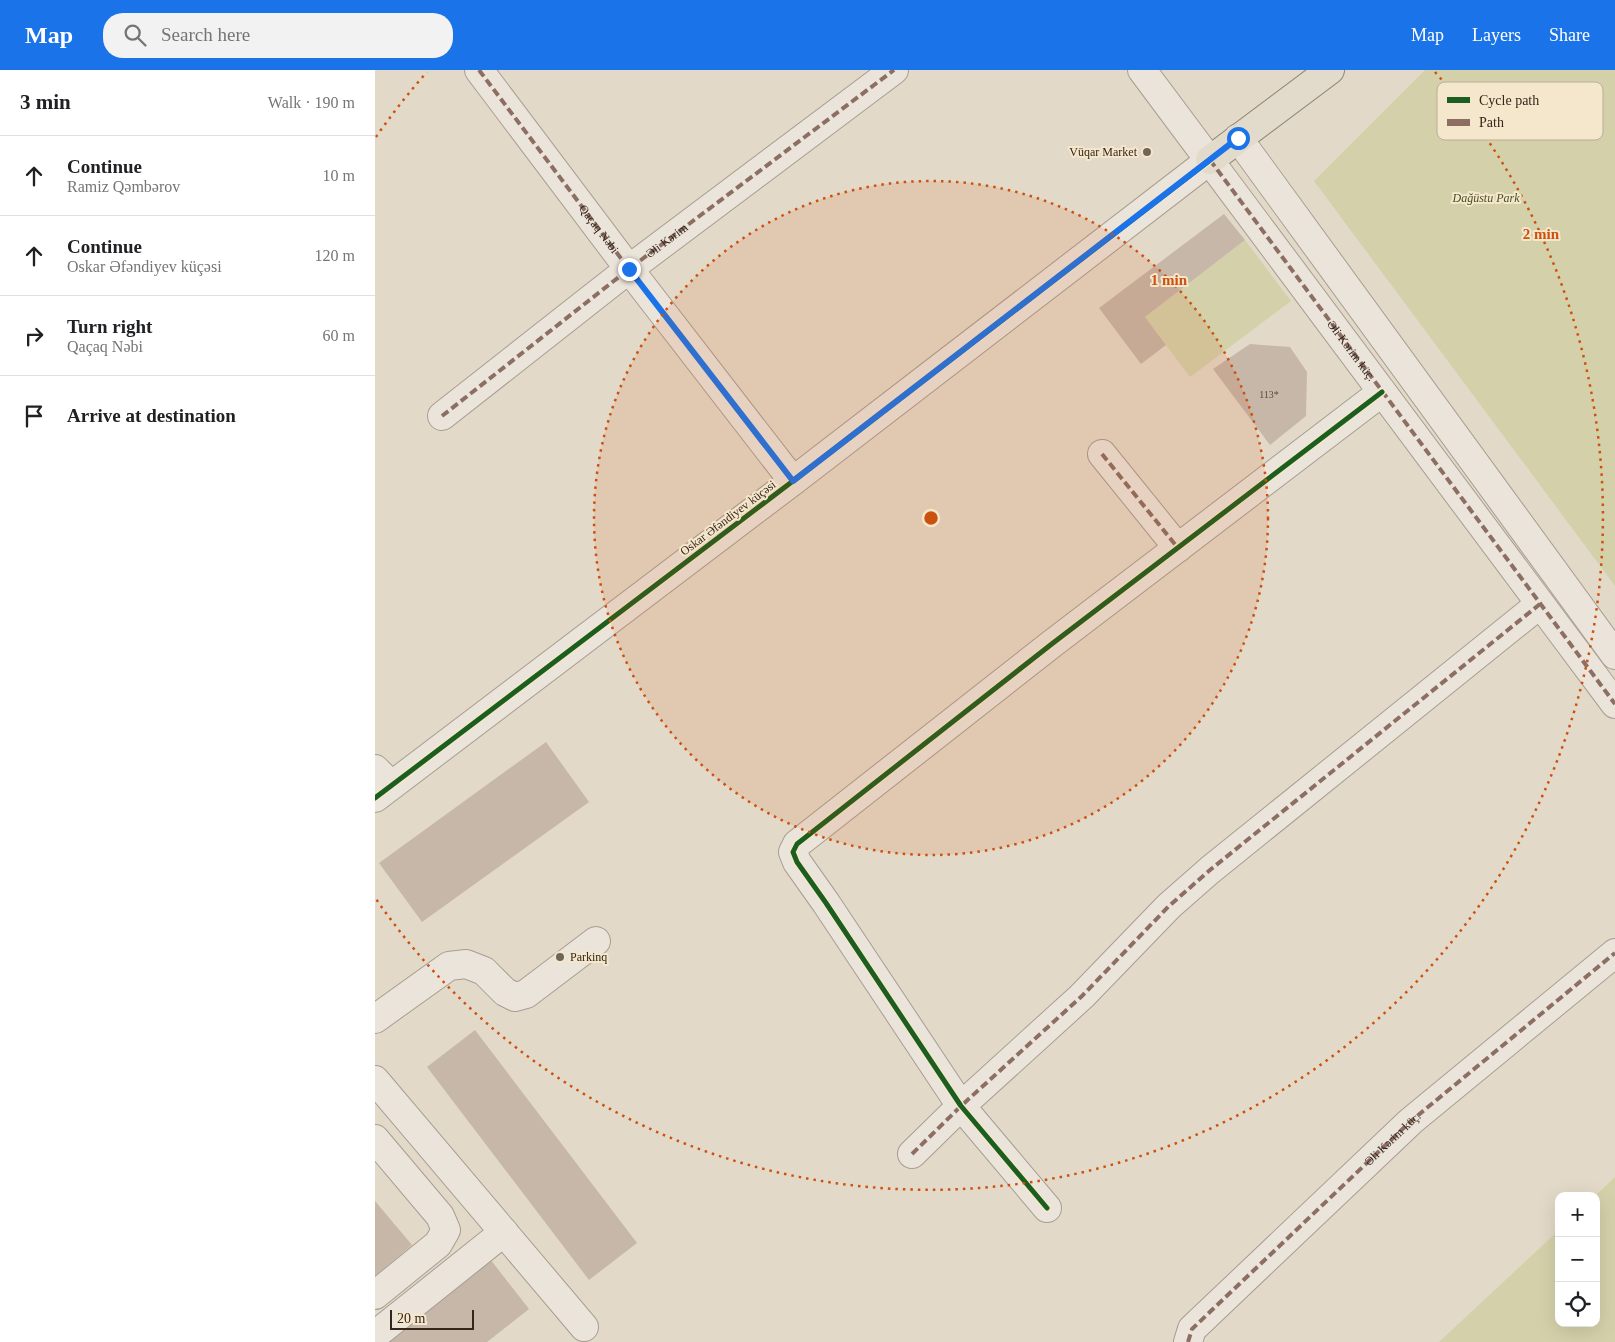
<!DOCTYPE html>
<meta charset="utf-8">
<style>
:root{--surface:#fff;--page:#f2f2f2;--text:#202124;--muted:#757577;--line:#e0e0e0;--accent:#1a73e8}
body{margin:0;font-family:"Times New Roman",serif;background:var(--page);color:var(--text)}
.controls{position:absolute;right:15px;bottom:15px;display:grid;overflow:hidden;border-radius:10px;box-shadow:0 5px 20px #0002}
.controls button{width:45px;height:45px;display:grid;place-items:center;padding:0;border:0;border-bottom:1px solid var(--line);background:var(--surface);color:var(--text);font:25px sans-serif}
.scale{position:absolute;left:15px;bottom:12px;width:84px;box-sizing:border-box;padding-left:5px;border:2px solid #34261b;border-top:0;font-size:14px;line-height:18px;white-space:nowrap;color:#34261b;-webkit-text-stroke:4px #f5e7cc;paint-order:stroke}
.stop{position:absolute;width:15px;height:15px;margin:-11px;border:4px solid #1a73e8;border-radius:50%;background:#fff}
.stop.end{background:#1a73e8;border-color:#fff;box-shadow:0 1px 5px #0008}
.list{margin:0;padding:0;list-style:none}
h2{display:flex;justify-content:space-between;align-items:center;height:65px;margin:0;padding:0 20px;font-size:21px}
h2 small{font-size:16px;font-weight:400;color:var(--muted)}
.list li{display:grid;grid-template-columns:32px 1fr auto;gap:15px;align-items:center;box-sizing:border-box;height:80px;padding:0 20px;border-top:1px solid var(--line)}
.list b{display:block;font-size:19px;white-space:nowrap}
.list p{margin:0;font-size:16px;white-space:nowrap;color:var(--muted)}
.list em{font-size:16px;font-style:normal;color:var(--muted)}
.icon{flex:none;width:28px;height:28px;fill:none;stroke:currentColor;stroke-width:2;stroke-linecap:round;stroke-linejoin:round}
.map{position:relative;flex:none;width:1240px;height:1272px;overflow:hidden}
header{display:flex;align-items:center;gap:30px;box-sizing:border-box;height:70px;padding:0 25px;background:var(--accent);color:#fff}
header strong{font-size:24px}
nav{display:flex;gap:28px;margin-inline-start:auto;font-size:18px}
.search{width:350px;height:45px;background:var(--page);display:flex;align-items:center;gap:12px;box-sizing:border-box;padding:0 18px;border-radius:20px;color:var(--muted);font-size:19px}
main{display:flex}
aside{flex:1;background:var(--surface)}
.map>svg:first-child{display:block}
</style>
<header>
<strong>Map</strong>
<div class="search"><svg class="icon" aria-label="search" viewBox="0 0 24 24"><circle cx="10" cy="10" r="6"/><path d="M15 15l6 6"/></svg>Search here</div>
<nav><a>Map</a><a>Layers</a><a>Share</a></nav>
</header>
<main>
<aside>
<h2>3 min<small>Walk · 190 m</small></h2>
<ul class="list">
<li><svg class="icon" aria-label="ahead" viewBox="0 0 24 24"><path d="M12 20V5M6 11l6-6 6 6"/></svg><div><b>Continue</b><p>Ramiz Qəmbərov</p></div><em>10 m</em></li>
<li><svg class="icon" aria-label="ahead" viewBox="0 0 24 24"><path d="M12 20V5M6 11l6-6 6 6"/></svg><div><b>Continue</b><p>Oskar Əfəndiyev küçəsi</p></div><em>120 m</em></li>
<li><svg class="icon" aria-label="right" viewBox="0 0 24 24"><path d="M7 20v-9h11M14 6l5 5-5 5"/></svg><div><b>Turn right</b><p>Qaçaq Nəbi</p></div><em>60 m</em></li>
<li><svg class="icon" aria-label="arrive" viewBox="0 0 24 24"><path d="M6 21V4h12l-3 4 3 4H6"/></svg><div><b>Arrive at destination</b></div></li>
</ul>
</aside>
<div class="map">
<svg width="1240" height="1272" viewBox="0 0 1240 1272">
<rect width="100%" height="100%" fill="#e3d9c8"/>
<path fill="#d4d1aa" d="M1050,0H1240V516L939,111Z
M870,170L916,231L815,307L770,247Z
M1240,1107V1272H1064L1184,1160V1253H1221L1220,1126Z"/>
<path fill="#c6b7a9" d="M849,144L870,170L770,247L791,275L766,294L724,238Z
M875,274L915,277L932,302L931,346L895,375L838,299Z
M171,672L214,732L47,852L4,793Z
M100,960L262,1173L214,1210L52,997Z
M0,1131L37,1175L0,1206Z
M115,1189L154,1239L112,1272H10Z"/>
<g fill="none" stroke-linecap="round" stroke-linejoin="round">
<defs>
<g id="minor">
<path d="M104,0L254,199L418,411"/>
<path id="s1" d="M767,0L1240,634"/>
<path d="M863,68L1240,585"/>
<path id="s2" d="M67,346L254,199L519,0"/>
<path d="M727,384L803,478"/>
<path d="M0,699L16,715"/>
<path d="M0,728L418,411L835,90"/>
<path d="M0,949L74,896L91,894L109,901L130,922L140,927L151,924L221,871"/>
<path d="M0,1010L209,1257"/>
<path d="M0,1069L65,1146L71,1160L63,1174L0,1225"/>
<path d="M537,1084L586,1036L707,926L794,836L835,800L1165,534"/>
<path d="M672,1138L586,1036L451,833L422,792L418,782L422,774L678,573L1007,322"/>
<path d="M0,1265L129,1162"/>
<path id="s3" d="M813,1272L817,1259L1036,1051L1240,883"/>
</g>
<path id="major" d="M835,90L955,0"/>
</defs>
<use href="#minor" stroke="#a79e92" stroke-width="30"/>
<use href="#major" stroke="#8c8379" stroke-width="30"/>
<use href="#minor" stroke="#ebe4da" stroke-width="28"/>
<use href="#major" stroke="#e2dacb" stroke-width="28"/>
<g stroke="#8d6e63" stroke-width="4" stroke-dasharray="8 4" stroke-linecap="butt">
<path id="s4" d="M104,0L254,199L418,411"/>
<path d="M835,90L1240,634"/>
<path d="M67,346L254,199L519,0"/>
<path d="M727,384L803,478"/>
<path d="M537,1084L586,1036L707,926L794,836L835,800L1165,534"/>
<path d="M813,1272L817,1259L1036,1051L1240,883"/>
</g>
<defs>
<path id="cycleway" d="M0,728L418,411L835,90
M672,1138L586,1036L451,833L422,792L418,782L422,774L678,573L1007,322"/>
</defs>
<use href="#cycleway" stroke="#f5e7cc" stroke-width="8"/>
<use href="#cycleway" stroke="#1b5e20" stroke-width="5"/>
</g>
<g fill="none" stroke-linecap="round" stroke-linejoin="round">
<path stroke="#1a73e8" stroke-width="6" d="M254,199L418,411L863,68"/>
</g>
<circle cx="556" cy="448" r="337" fill="#cd510e" fill-opacity=".12"/>
<g fill="none" stroke="#cd510e" stroke-width="2.5" stroke-dasharray="2.5 5">
<circle cx="556" cy="448" r="337"/>
<path d="M1 67A673 673 0 0 1 52 2M1060 2A673 673 0 1 1 1 829"/>
</g>
<g fill="#716558" stroke="#f5e7cc" stroke-width="2">
<circle cx="772" cy="82" r="5"/>
<circle cx="185" cy="887" r="5"/>
</g>
<g text-anchor="middle" stroke-width="4" stroke-linejoin="round" paint-order="stroke">
<g font-size="10" fill="#584a3e">
<text x="894" y="328">113*</text>
</g>
<g font-size="12" fill="#34261b" stroke="#f5e7cc" text-anchor="end">
<text x="762" y="86">Vüqar Market</text>
<text x="195" y="891" text-anchor="start">Parkinq</text>
</g>
<g font-size="12" font-style="italic" fill="#485121" stroke="#f5e7cc">
<text x="1111" y="132">Dağüstu Park</text>
</g>
<g font-size="12" fill="#34261b" stroke="#f5e7cc">
<text dy="4" stroke="none"><textPath href="#s4" startOffset="199">Qaçaq Nəbi</textPath></text>
<text dy="4" stroke="none"><textPath href="#s2" startOffset="285">Əli Kərim</textPath></text>
<text dy="4" stroke="none"><textPath href="#s1" startOffset="350">Əli Kərim küç.</textPath></text>
<text transform="translate(353 448) rotate(-37)" y="4">Oskar Əfəndiyev küçəsi</text>
<text dy="4" stroke="none"><textPath href="#s3" startOffset="290">Əli Kərim küç.</textPath></text>
</g>
</g>
<rect x="1062" y="12" width="166" height="58" rx="8" fill="#f5e7cc" stroke="#bbad97" stroke-width="1"/>
<rect x="1072" y="27" width="23" height="6" fill="#1b5e20"/>
<rect x="1072" y="49" width="23" height="7" fill="#8d6e63"/>
<g font-size="14" fill="#34261b">
<text x="1104" y="35">Cycle path</text>
<text x="1104" y="57">Path</text>
</g>
<circle cx="556" cy="448" r="8" fill="#cd510e" stroke="#f5e7cc" stroke-width="2.5"/>
<g font-size="15" text-anchor="middle" font-weight="bold" fill="#cd510e" stroke="#f5e7cc" stroke-width="4" stroke-linejoin="round" paint-order="stroke">
<text x="1166" y="169">2 min</text>
<text x="794" y="215">1 min</text>
</g>
</svg>
<div class="controls">
<button>+</button>
<button>−</button>
<button><svg class="icon" aria-label="locate" viewBox="0 0 24 24"><circle cx="12" cy="12" r="6"/><path d="M12 2v4M12 18v4M2 12h4M18 12h4"/></svg></button>
</div>
<div class="scale">20 m</div>
<div class="stop" style="left:863px;top:68px"></div>
<div class="stop end" style="left:254px;top:199px"></div>
</div>
</main>
